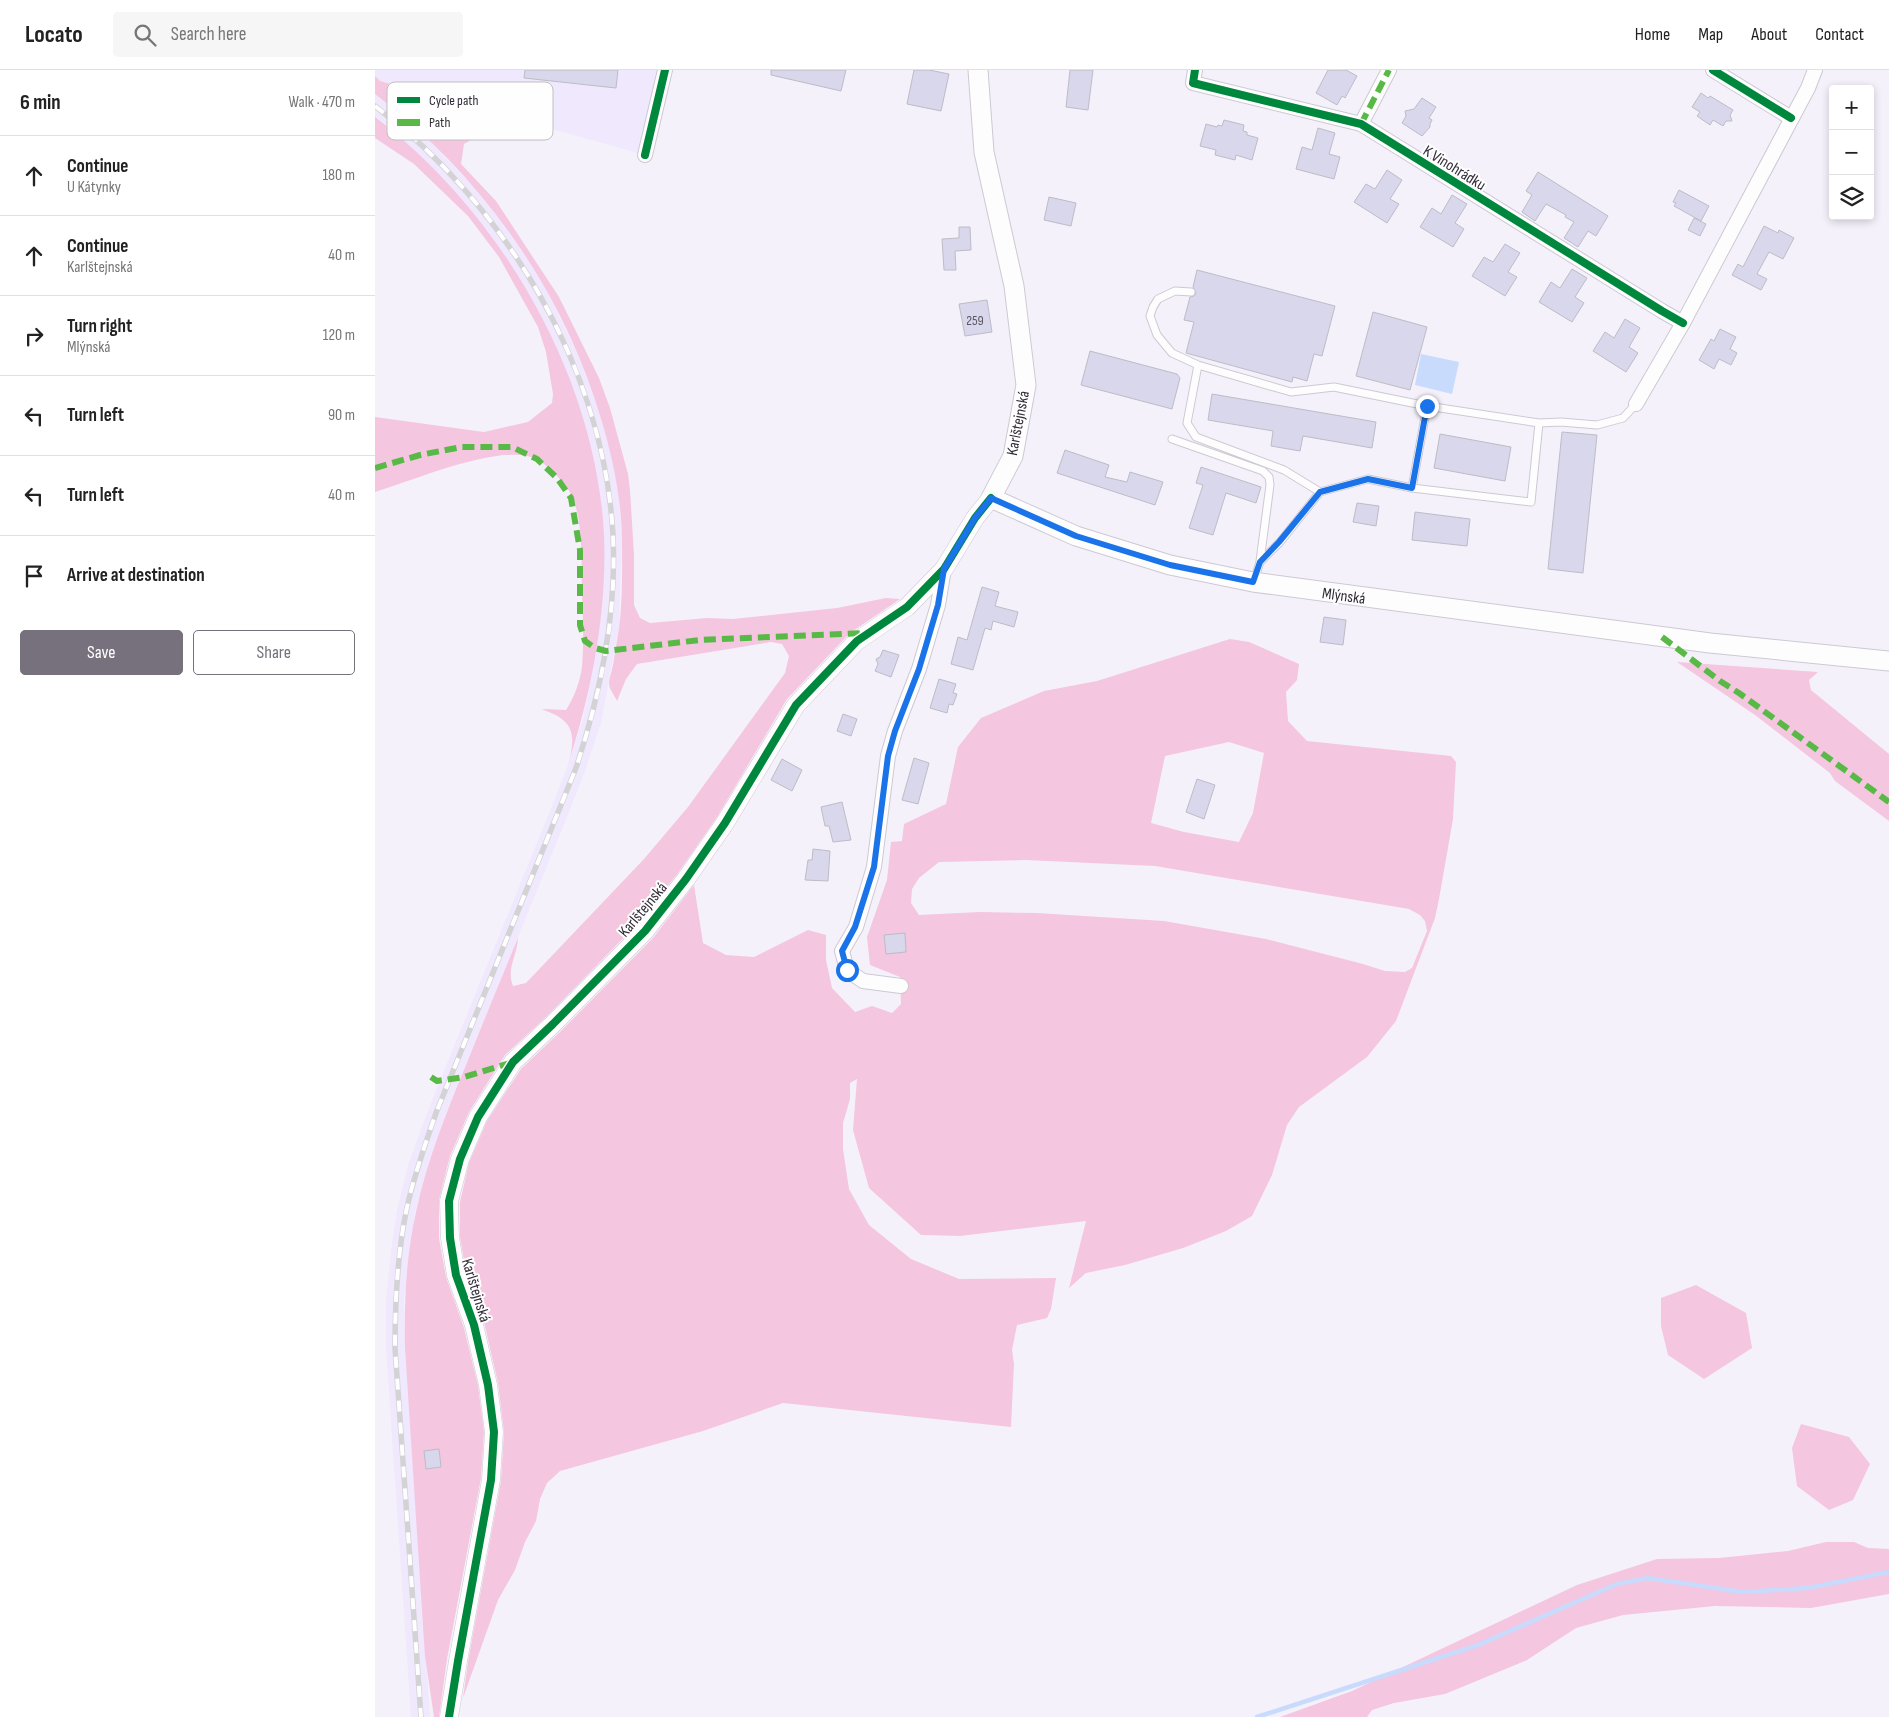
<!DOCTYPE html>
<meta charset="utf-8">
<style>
:root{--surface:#fff;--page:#f6f6f6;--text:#222;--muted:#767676;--line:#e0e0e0;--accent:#76717c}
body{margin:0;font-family:"Sofia Sans Condensed",sans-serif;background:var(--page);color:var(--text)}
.controls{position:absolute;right:15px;top:15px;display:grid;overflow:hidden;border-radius:5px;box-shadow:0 2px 8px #0003}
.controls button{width:45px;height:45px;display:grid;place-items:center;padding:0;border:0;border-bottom:1px solid var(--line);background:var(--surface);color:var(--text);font:25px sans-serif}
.stop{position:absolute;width:15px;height:15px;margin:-11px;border:4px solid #1a73e8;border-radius:50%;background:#fff}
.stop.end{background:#1a73e8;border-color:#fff;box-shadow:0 1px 5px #0008}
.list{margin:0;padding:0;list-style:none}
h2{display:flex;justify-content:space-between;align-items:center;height:65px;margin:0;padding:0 20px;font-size:21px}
h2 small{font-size:16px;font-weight:400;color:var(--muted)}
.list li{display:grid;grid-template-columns:32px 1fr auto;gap:15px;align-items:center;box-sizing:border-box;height:80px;padding:0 20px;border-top:1px solid var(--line)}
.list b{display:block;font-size:19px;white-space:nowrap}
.list p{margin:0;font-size:16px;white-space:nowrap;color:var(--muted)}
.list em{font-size:16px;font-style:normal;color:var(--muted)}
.actions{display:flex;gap:10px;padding:15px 20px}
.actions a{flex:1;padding:11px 0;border:1px solid var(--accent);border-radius:5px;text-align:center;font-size:18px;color:var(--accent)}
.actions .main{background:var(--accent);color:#fff}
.icon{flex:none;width:28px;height:28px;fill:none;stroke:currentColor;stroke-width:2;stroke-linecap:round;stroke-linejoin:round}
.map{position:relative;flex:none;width:1514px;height:1647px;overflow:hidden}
header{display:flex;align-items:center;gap:30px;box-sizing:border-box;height:70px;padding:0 25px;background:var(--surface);border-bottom:1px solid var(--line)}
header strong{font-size:24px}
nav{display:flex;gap:28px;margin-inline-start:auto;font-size:18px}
.search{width:350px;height:45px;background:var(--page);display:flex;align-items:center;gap:12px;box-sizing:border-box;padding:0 18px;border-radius:5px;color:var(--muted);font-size:19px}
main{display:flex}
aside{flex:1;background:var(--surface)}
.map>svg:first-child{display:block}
</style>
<header>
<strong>Locato</strong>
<div class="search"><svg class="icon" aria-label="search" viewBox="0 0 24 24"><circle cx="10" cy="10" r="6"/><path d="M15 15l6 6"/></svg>Search here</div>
<nav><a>Home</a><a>Map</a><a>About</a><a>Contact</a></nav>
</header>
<main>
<aside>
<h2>6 min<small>Walk · 470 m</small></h2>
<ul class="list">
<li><svg class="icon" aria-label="ahead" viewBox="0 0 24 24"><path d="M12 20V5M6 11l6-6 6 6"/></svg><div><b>Continue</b><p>U Kátynky</p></div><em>180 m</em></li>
<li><svg class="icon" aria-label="ahead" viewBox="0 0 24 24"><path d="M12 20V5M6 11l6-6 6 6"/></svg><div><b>Continue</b><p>Karlštejnská</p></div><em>40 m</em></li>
<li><svg class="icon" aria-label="right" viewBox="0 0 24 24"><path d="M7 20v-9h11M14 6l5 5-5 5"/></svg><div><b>Turn right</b><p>Mlýnská</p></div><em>120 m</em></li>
<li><svg class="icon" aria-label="left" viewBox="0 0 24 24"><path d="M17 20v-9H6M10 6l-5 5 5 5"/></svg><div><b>Turn left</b></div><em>90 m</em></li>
<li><svg class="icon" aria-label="left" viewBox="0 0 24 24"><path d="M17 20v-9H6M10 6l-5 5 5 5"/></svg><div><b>Turn left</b></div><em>40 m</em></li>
<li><svg class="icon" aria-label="arrive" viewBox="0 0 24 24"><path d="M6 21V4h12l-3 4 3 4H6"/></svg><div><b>Arrive at destination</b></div></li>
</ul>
<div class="actions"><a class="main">Save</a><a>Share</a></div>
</aside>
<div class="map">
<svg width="1514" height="1647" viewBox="0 0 1514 1647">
<rect width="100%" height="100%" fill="#f5f1fb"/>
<path fill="#f0e8fc" d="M0,0H290L270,85L5,11L0,6Z
M0,24L47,63L110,129L142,171L166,209L203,284L221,332L234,375L243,419L247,465L244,556L226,653L210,701L194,742L70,1046L40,1143L29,1232L30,1278L55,1647H36L11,1279V1231L16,1181L22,1140L33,1095L53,1040L177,736L193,695L208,648L222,579L228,517L224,422L216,380L204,337L187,291L168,251L151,219L127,182L96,141L35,77L0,47Z"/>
<path fill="#f4c6df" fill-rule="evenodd" d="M0,6L5,11L88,34L96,70L89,74L86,94L121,131L184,227L224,308L235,338L253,404L255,420L259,485V535L265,548L275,553L332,548L358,549L462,538L511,528L525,529L475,563L412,629L342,747L303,803L262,854L171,947L130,985L94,1042L75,1086L64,1130V1168L71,1207L89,1258L103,1316L109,1362L106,1408L72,1589L64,1647H59L50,1586L30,1278C29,1233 31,1187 41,1142C52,1091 71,1043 91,995C108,953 125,911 143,868C142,887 131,898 138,916L151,913L269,789L313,737L410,603L414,586L407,574L396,572L262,594L251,609L242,631C240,626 234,619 234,614C234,608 237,601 238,595C240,583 242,570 244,558C248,528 247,497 247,467C246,428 238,389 227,352C189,221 108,107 0,24Z
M0,47C126,143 221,306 229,465C232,544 217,620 193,695C197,681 202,661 188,650C183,645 173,642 167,639L191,640C199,628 205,612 207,597C209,572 208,547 207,521C206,492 209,451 196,424C190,413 172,394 161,389C126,372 38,411 0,422V347L109,362L153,352L177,333L178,324L171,282L163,257L124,187L93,146L39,94L0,68Z
M855,569L874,572L924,594L922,610L911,622L913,651L932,671L1076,686L1081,692L1078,749L1064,829L1060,848L1021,951L992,987L924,1037L912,1055L897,1105L877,1146L851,1161L808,1178L750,1195L711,1203L694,1218L711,1151L585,1166L546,1165L494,1118L478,1060L482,1009L475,1013V1029L468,1053V1079L474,1119L494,1155L536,1189L584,1209L681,1208L676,1239L672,1248L642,1255L637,1280L639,1294L636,1357L408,1333L328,1361L185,1401L172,1413L165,1429L161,1451L150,1472L140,1500L123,1530L88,1628L93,1592L126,1411L129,1362L123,1313L109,1252L91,1202L85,1167V1132L94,1093L112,1051L146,999L185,962L278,868L319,815L328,873L351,885L379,887L433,860L451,865V890L457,918L480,942L497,936L517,943L526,934L525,907L495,895L492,867L512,810L516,772L527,771L529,754L571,734L583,677L606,648L669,621L722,611ZM854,672L889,683L878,743L864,772L809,762L776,753L790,686ZM651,790L780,796L1034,839L1045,845L1050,851L1052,861L1037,898L1030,902L1010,901L988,894L891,869L789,851L662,843L605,842L544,845L536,833L537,819L544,808L564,792Z
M1302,592L1443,602L1434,610L1436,620L1514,684V751L1460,711L1455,703L1380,645Z
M1321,1215L1371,1243L1377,1278L1329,1309L1293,1285L1286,1256V1228Z
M1426,1354L1474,1367L1495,1394L1478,1430L1454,1440L1422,1416L1417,1378Z
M1451,1472H1479L1493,1478L1514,1479V1524L1436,1538L1340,1536L1248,1545L1201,1558L1152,1590L1070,1624L1019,1633L997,1640L992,1647H905L977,1621L1202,1515L1282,1489L1344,1488L1413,1481Z"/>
<path fill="#c8dbfc" d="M1046,284L1084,292L1077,324L1040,315Z"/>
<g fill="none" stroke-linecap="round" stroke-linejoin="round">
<path stroke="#c8dbfc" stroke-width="4.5" d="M882,1647L1103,1575L1242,1514L1273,1508L1367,1522L1433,1518L1514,1502"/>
</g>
<path fill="#d8d7eb" stroke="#bdbcc6" d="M150,0H243L241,18L149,8Z
M396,0H471L466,21L396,5Z
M539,0H554L574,4L566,41L532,34Z
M695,0H718L713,40L691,37Z
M953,0H971L982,6L970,28L967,26L962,35L941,23Z
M1326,23L1333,28L1335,26L1358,40L1355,45L1357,51H1351L1348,56L1338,50L1335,55L1322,46L1325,42L1317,37Z
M1047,28L1061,37L1054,48L1057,50L1055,54V57L1047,66L1027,53L1031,46L1030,41L1039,39Z
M849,50L869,55L868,61L872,62V65L883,68L877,90L861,85L860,90L840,85L841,80L825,76L831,54L842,57L843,55L847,56Z
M943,58L960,63L954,84L965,87L959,109L921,99L927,77L937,80Z
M1012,100L1027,110L1015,129L1024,134L1012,153L979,132L991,114L1000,119Z
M1163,102L1233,146L1221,166L1213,161L1203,177L1189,168L1199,152L1190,147L1191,145L1171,134L1160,151L1147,142L1157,125L1151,121Z
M1304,120L1334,136L1326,151L1299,136L1301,133L1298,132Z
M1077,125L1092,134L1080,153L1089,159L1078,177L1045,157L1057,138L1066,144Z
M674,127L701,133L696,156L669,150Z
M1319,148L1331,154L1325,166L1313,160Z
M1389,156L1403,163L1404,160L1419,168L1408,189L1394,182L1382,204L1392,209L1386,220L1357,205L1363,194L1368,197Z
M584,157H595L596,180L580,181L581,200H569L567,169L584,168Z
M1130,174L1145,183L1133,202L1142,207L1130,226L1097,206L1109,187L1118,192Z
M1197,199L1212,208L1200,227L1209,233L1197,252L1164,232L1176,212L1185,218Z
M822,200L960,236L947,286L939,284L932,311L918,307L917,312L811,283L819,252L809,250L815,227L819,226L821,223L818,217Z
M612,230L617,262L590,266L584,234Z
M998,242L1052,257L1035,320L981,306Z
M1250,249L1265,258L1254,277L1263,283L1251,302L1218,281L1230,262L1239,268Z
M1345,259L1361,267L1355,279L1362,283L1356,295L1344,289L1339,299L1324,290L1336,269L1339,271Z
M715,281L802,304L805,308L797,339L706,315Z
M837,324L1001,352L997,378L928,366L925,381L896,376L898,361L833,350Z
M1187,362L1222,365L1208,503L1173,499Z
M1065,364L1136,377L1130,411L1059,398Z
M690,380L734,395L730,407L752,412L755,402L788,412L780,435L682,403Z
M826,397L886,417L881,433L851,423L838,465L814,458L828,415L821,413Z
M982,433L1004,436L1001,456L978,452Z
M1040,442L1095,449L1092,476L1037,470Z
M607,517L624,522L620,536L643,542L639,557L618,551L616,560L610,558L598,600L576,594L583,567L592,570Z
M949,547L971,550L968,575L945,572Z
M508,580L524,585L516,607L500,601L503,594L501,589L505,587Z
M564,609L581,614L578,623L582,624L578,635L574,634L572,643L555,638Z
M468,644L482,649L476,666L462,661Z
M539,688L554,693L543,734L527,730Z
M407,689L427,700L417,721L396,710Z
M822,709L840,715L829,749L811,742Z
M467,732L476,770L458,772L454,756H450L446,737Z
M438,779L455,781L453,811L430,810L433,790H437Z
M530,863L531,882L511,884L509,865Z
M64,1379L66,1397L51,1399L49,1381Z"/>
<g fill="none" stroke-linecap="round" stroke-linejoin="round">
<defs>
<path id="service" d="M816,222L800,221L783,229L778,237L775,246L782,265L797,283L823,295L916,322L959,317L1052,336L1164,353L1186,352L1222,355L1248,348L1261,334
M823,295L812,353L821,367L909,400L945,422
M797,369L888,401L894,407L895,415L885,491
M1037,418L1052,336
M879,511L885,492L905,472L945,422L993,409L1037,418L1156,432L1164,353"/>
<path id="minor" d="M820,0L818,13L986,54L1287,241L1308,253
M1338,0L1416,48
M986,54L1014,0
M270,85L290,0
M1261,334L1308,253L1433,18L1440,0
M526,916L488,911L472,900L467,881L481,857L499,797L513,686L520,661L544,599L563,535L569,499"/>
<path id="tertiary" d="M74,1647L83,1591L116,1410L119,1362L113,1315L99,1255L81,1205L75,1168L74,1131L85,1089L103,1047L138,992L178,954L270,861L311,809L350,753L421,635L482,571L532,537L569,499L600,448L616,428"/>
<path id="secondary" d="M603,0L609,82L639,216L651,315L638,386L616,428L701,466L795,495L878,512L1335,573L1514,591"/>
</defs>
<use href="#service" stroke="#cdc9d3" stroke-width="9"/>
<use href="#minor" stroke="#cdc9d3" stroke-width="16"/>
<use href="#tertiary" stroke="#cdc9d3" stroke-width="19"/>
<use href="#secondary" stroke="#cdc9d3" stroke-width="21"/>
<use href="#service" stroke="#fefdfe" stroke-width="7"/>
<use href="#minor" stroke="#fefdfe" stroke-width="14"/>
<use href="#tertiary" stroke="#fefdfe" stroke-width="18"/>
<use href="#secondary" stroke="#fefdfe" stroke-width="19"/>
<defs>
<path id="rail" d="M0,36C131,135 229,299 238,465C242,545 226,622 201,698L61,1043C50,1075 38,1108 31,1142C22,1187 20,1233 20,1278L46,1647"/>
</defs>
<use href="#rail" stroke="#d3d2d5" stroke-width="5.5"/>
<use href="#rail" stroke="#fefefe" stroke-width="4" stroke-dasharray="11" stroke-linecap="butt"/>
<path stroke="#58b947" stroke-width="6" stroke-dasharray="12 6" stroke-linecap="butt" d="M986,54L1014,0
M0,398L45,385L87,377H137L162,389L182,408L196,428L205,480V555L210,571L220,578L231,581L325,570L490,563
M1287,567L1345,611L1364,623L1514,732
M56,1007L62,1011L89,1007L138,992"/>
<defs>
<path id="cycleway" d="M820,0L818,13L986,54L1287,241L1308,253
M1338,0L1416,48
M270,85L290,0
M74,1647L83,1591L116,1410L119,1362L113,1315L99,1255L81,1205L75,1168L74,1131L85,1089L103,1047L138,992L178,954L270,861L311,809L350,753L421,635L482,571L532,537L569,499L600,448L616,428"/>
</defs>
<use href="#cycleway" stroke="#fefefe" stroke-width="11"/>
<use href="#cycleway" stroke="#00873e" stroke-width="8"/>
</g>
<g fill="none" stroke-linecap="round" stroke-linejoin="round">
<path stroke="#1a73e8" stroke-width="6" d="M472,900L467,881L480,857L499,797L513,686L520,661L544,599L563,535L569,499L600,448L616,428L701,466L795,495L878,512L885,492L904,472L945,422L993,409L1037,418L1052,336"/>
</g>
<g text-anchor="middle" stroke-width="4" stroke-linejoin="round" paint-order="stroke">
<g font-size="14" fill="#5b5764">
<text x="600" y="255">259</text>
</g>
<g font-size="16" fill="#312c37" stroke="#fefefe">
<text transform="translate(1080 97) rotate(32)" y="6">K Vinohrádku</text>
<text transform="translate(642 353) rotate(-79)" y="6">Karlštejnská</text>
<text transform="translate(969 525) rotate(8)" y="6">Mlýnská</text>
<text transform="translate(267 839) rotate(-50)" y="6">Karlštejnská</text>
<text transform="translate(102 1220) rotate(73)" y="6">Karlštejnská</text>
</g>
</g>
<rect x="12" y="12" width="166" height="58" rx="8" fill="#fefefe" stroke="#c0bfc2" stroke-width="1"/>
<rect x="22" y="27" width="23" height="6" fill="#00873e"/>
<rect x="22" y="49" width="23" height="7" fill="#58b947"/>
<g font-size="14" fill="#312c37">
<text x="54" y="35">Cycle path</text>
<text x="54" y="57">Path</text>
</g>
</svg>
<div class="controls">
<button>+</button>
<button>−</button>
<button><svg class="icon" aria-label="layers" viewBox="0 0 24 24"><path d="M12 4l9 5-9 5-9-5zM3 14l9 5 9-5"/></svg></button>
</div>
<div class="stop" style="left:472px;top:900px"></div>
<div class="stop end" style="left:1052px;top:336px"></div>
</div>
</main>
